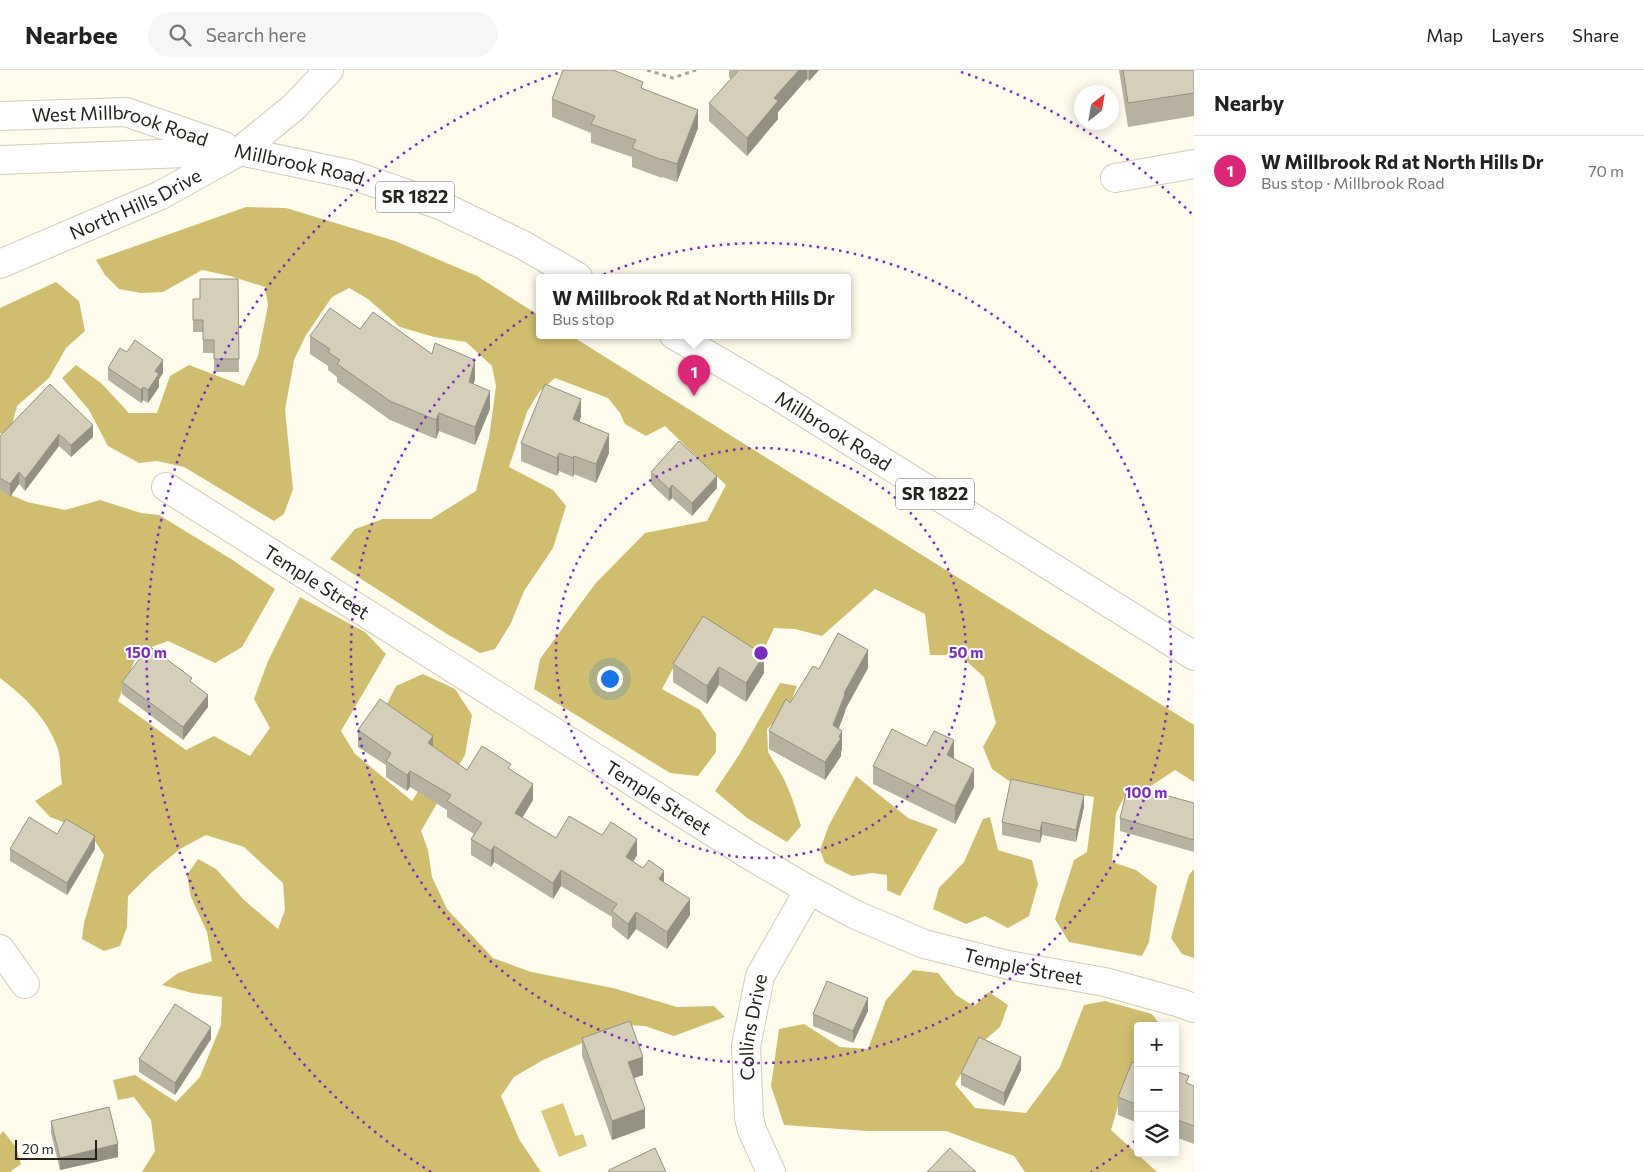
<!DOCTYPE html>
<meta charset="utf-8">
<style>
:root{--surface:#fff;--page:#f6f6f6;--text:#222;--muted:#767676;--line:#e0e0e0;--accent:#db2777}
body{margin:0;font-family:Commissioner,sans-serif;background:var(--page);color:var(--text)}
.controls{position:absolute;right:15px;bottom:15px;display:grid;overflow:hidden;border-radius:5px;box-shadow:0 2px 12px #0003}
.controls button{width:45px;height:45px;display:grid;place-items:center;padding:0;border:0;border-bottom:1px solid var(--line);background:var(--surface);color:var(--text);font:25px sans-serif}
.compass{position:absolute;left:1074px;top:15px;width:45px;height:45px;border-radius:50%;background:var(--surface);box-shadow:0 2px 12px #0003;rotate:31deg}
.scale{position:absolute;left:15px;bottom:12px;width:82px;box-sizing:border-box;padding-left:5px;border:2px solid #25231b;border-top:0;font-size:14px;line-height:18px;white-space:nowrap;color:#25231b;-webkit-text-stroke:4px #fff;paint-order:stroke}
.you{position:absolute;left:609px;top:608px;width:18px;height:18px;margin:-12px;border:4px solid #fff;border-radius:50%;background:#1a73e8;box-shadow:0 0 0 8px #1a73e833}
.badge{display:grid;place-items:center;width:32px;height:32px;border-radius:50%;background:var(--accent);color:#fff;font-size:16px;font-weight:700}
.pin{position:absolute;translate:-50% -41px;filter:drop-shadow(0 1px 2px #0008)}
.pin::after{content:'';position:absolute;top:26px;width:18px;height:15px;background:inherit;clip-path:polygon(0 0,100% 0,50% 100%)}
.popup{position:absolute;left:536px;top:204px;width:315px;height:65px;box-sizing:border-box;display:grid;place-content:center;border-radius:5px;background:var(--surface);filter:drop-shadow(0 1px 4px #0005);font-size:16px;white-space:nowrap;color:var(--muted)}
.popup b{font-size:19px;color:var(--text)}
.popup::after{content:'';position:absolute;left:50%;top:100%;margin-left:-10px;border:10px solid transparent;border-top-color:var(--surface)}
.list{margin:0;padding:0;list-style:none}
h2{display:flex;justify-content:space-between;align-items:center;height:65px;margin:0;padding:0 20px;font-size:21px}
h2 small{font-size:16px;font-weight:400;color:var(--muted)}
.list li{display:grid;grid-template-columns:32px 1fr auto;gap:15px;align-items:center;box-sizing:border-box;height:70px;padding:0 20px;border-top:1px solid var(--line)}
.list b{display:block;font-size:19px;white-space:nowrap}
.list p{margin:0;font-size:16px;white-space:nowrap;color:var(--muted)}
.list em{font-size:16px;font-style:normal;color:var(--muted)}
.icon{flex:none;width:28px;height:28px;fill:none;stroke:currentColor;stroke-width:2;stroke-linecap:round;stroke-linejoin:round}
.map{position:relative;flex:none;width:1194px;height:1102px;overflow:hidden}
header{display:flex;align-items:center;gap:30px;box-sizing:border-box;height:70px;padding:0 25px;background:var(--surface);border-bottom:1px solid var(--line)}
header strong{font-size:24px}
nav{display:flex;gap:28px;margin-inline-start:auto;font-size:18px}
.search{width:350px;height:45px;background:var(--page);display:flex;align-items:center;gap:12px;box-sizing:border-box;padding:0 18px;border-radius:28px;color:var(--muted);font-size:19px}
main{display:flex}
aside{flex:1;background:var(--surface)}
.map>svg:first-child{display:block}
</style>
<header>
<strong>Nearbee</strong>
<div class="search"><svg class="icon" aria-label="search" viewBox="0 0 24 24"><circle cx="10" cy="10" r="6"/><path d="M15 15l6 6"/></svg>Search here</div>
<nav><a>Map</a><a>Layers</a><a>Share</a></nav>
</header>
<main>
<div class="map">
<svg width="1194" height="1102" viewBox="0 0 1194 1102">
<rect width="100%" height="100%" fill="#fffcee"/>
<path fill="#d1bd6f" d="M246,137L286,138L395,171L477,206L540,246V265H570L1194,655V712L1175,700L1148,718H1129L1116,743L1112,792L1136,800L1157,816L1149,872L1142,886L1069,872L1055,849L1074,790L1087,782L1094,727L1012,713L992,699L983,677L996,653L984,607L953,579L946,585H930L925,544L875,519L822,566L795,559L774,558L766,575L751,579L684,578L662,619L700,640L716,664V682L698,706L670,703L534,619L540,589L595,514L645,463L707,451L726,415L665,356L646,366L625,354L620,343L608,328L555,308L539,322L527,342L509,397L553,420L566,436L553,478L524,521L511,553L495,579L480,583L447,564L330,489L355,459L383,449H431L476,421L489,368L496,316L492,296L466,272L434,267L400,257L368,229L349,218L332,227L306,265L294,290L285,340L293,419L284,444L274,451L184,397L157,391L139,393L108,376L89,340L62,308L76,295L101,313L129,343H157L170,306L189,295L244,316L258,286L268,235L265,217L230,206L202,200L163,222L141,223L119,219L105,205L96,190Z
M56,212L79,231L85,261L66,278L49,308L17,336L9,367L0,363V238Z
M0,420L27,432L65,440L100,430L141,443L159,445L231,489L275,519L242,577L215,593L168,571L138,582L118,631L186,680L214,666L250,686L270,658L254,629L268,591L300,527L365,562L386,584L341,661L355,684L412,731L442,683L385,638L396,616L423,604L455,619L472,645L465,685L421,761L428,780L432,807L447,839L493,888L531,902L613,918L677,937L714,936L725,947L674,966L645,956L624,955L543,990L514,1007L501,1026L519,1069L541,1102H142L155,1081L151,1050L134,1027L118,1030L113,1010L135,1005L176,1032L200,1007L221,955L222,927L192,923L162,915L178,903L212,891L207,862L191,827L187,805L198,789L216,799L244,830L278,859L285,840L283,813L244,777L206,765L180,779L152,802L128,826L127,857L120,876L104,881L82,869L84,853L104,785L89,762L50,747L35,731L62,714C60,703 61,689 58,679C47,648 26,628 0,608Z
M780,613L797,616L788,639L767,659L768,682L784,709L792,728L801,756L787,772L747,748L715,721L739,685Z
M856,706L908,748L938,759L900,826L887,820V805L872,803L852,806L825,793L820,780L829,755Z
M990,747L998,780L1032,790L1038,814L1029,846L1008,858L985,846L966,854L933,839L939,818L964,792L983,749Z
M1194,799V888L1182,884L1171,868L1189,805Z
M913,900L938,903L956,925L974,936L989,922L1008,935L1000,957L978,976L955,1014L975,1038L1026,1043L1060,997L1084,935L1105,931L1152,944L1161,956H1138V1004L1127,1005L1111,1060L1157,1102H1025L1014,1086L946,1061H868L784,1055L771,1016L779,959L804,954L840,977L868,979L886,930Z
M3,1061L16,1077L21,1094L10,1102H0V1065Z"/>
<path fill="#dbc879" d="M563,1033L575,1066L583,1064L587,1076L559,1087L541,1041Z"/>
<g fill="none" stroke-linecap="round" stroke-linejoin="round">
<defs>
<g id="minor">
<path d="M1115,108L1194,94"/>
<path id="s1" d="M166,417L749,785L809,820L856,845L924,874L1008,895L1105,912L1177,932L1194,938"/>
<path d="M0,879L25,914"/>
<path id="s2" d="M771,1102L752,1060L749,1048L746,976L760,906L809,820"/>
</g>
<g id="major">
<path id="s3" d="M0,46L126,42L224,76"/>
<path id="s4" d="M0,90L240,81L349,104L440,135L523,175L578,207"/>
<path id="s5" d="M0,194L161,125L240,81L294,37L329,0"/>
<path id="s6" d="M674,265L773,323L1194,586"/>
</g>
</defs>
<use href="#minor" stroke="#d2cdb7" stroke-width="30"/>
<use href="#major" stroke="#d2cdb7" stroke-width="30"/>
<path stroke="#a9a69b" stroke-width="3" stroke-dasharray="4 4" stroke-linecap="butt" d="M647,0L673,8L696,0"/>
<use href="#minor" stroke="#fff" stroke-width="28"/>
<use href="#major" stroke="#fff" stroke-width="28"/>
</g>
<path fill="#b7b29f" d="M729,0H819L809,11L807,9L778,42V49L747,86L709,51V33L731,9L729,8Z
M1119,0H1194V46L1128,57Z
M643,19L698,58L677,112L662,107V108L632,97V87L591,73V63L552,47V29Z
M238,209L239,302H214V283H203V262H193V229H200Z
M360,259L432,284L475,309L473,314L490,339L475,375L439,361L436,369L390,350L337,312V307L328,300V296L310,284V266Z
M108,298L163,303L159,309V317L148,333L143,330L141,333L108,310Z
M50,314L93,367L71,387L59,376L25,421L19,414L10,427L0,420V366Z
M581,347L579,352L609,383L596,413L574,404L573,407L559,401L557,406L521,391V373Z
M651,402L717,418L692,446L672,428L669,431L651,414Z
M703,546L764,603L746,632L719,615L707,634L673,612V594Z
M868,598L845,640V642L839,658L842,679L841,682V686L825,710L769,679V661L790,633L819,599Z
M122,612H192L208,637L183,670L122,624Z
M358,660L433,677L467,700H511L533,730L522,748L556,768L637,785L633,792L664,812L690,845L667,879L636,859L628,870L612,857V847L561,816L553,829L494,792L491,797L471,785V769L474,764L447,747V740L410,717L407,721L386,707V695L358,677Z
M926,676L954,689L974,717L955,754L873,714V696Z
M1194,733V782L1120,761V748Z
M1084,737L1076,772L1042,765L1040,773L1002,765V752Z
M57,764L95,779L67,825L10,791V779Z
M868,941L853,973L813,956V944Z
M582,968L643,1005L634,1008L645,1058L612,1070L582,986Z
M211,969L175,1025L139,1002V989Z
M1138,994V1053L1118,1045V1027Z
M1021,1000L1004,1036L961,1015V1003Z
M1175,1001L1189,1014L1194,1016V1074L1175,1067Z
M51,1051L118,1087L60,1100L51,1063Z"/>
<path fill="#959182" d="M799,0H807V9L778,42V49L747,86V68L774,28Z
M809,0H819L809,11Z
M698,40V58L677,112V94Z
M163,290V303L159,309V317L148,333V320L155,301Z
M475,290V309L469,330V312Z
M143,317V330L141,333V320Z
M490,321V339L475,375V357Z
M581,329V347L573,368V349Z
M439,343V361L436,369V350Z
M93,355V367L71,387V375Z
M59,364V376L25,421V409Z
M609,364V383L596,413V394Z
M559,383V401L557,406V388Z
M574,386V404L573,407V388Z
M19,402V414L10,427V414Z
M717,406V418L692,446V433Z
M672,415V428L669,431V419Z
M868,580V598L845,640V642L833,673V655L844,623Z
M764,585V603L746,632V613Z
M719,597V615L707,634V616Z
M208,625V637L183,670V657Z
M842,661V679L841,682V686L825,710V692Z
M433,666V682L428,673Z
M954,670V689L947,685Z
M974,699V717L955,754V736Z
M410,701V717L407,721V705Z
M533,714V730L515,760V743Z
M1084,725V737L1076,772V760Z
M1042,752V765L1040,773V761Z
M95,766V779L67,825V813Z
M637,769V785L626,803V787Z
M494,776V792L491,797V781Z
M561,800V816L553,829V813Z
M664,801V817L659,809Z
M690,829V845L667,879V862Z
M636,842V859L628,870V854Z
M868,928V941L853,973V961Z
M211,957V969L175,1025V1013Z
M643,987V1005L628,1010V992Z
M1021,987V1000L1004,1036V1023Z
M645,1039V1058L612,1070V1051Z
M118,1074V1087L60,1100V1088Z"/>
<path fill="#d5cfb9" stroke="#959182" d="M563,0H613L643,12L641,18L698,40L677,94L662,89V90L632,78L636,70L591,54L595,46L552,29Z
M739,0H799L774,28L778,31L747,68L709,33Z
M1123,0H1194V23L1128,33Z
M200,209H238L239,289H214V270H203V250H193V229H200Z
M330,238L360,259L373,242L432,284L435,273L475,290L469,312L490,321L475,357L439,343L436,350L390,331L337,294L340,290L328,282L330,279L310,266Z
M135,270L163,290L155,301L159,304L148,320L143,317L141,320L108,298L120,278L127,282Z
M50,314L93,355L71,375L59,364L25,409L19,402L10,414L0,408V366Z
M545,314L581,329L573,349L609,364L596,394L574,386L573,388L559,383L557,388L521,373Z
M679,371L717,406L692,433L672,415L669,419L651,402Z
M703,546L764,585L746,613L719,597L707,616L673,594Z
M838,563L868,580L844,623L845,624L833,655L842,661L839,667L841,668L825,692L769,661L786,629L790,633L813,596L819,599Z
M149,576L192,608L190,611L208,625L183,657L122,612Z
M380,629L433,666L428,673L467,700L482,676L511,694L508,698L533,714L515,743L556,768L569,746L602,765L611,752L637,769L626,787L643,798L649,790L664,801L659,809L690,829L667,862L636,842L628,854L612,841L617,834L561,800L553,813L494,776L491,781L471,769L482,753L447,731L451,725L410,701L407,705L386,691L391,683L358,660Z
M892,659L926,676L934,661L954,670L947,685L974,699L955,736L873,696Z
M1011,709L1084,725L1076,760L1042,752L1040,761L1002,752Z
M1128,715L1194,733V770L1120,748Z
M29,747L57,764L66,749L95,766L67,813L10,779Z
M827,911L868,928L853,961L813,944Z
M175,934L211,957L175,1013L139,989Z
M630,951L643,987L628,992L645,1039L612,1051L582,968Z
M979,967L1021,987L1004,1023L961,1003Z
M1132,992L1138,994V1035L1118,1027Z
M1175,1001L1189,1006L1186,1013L1194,1016V1056L1175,1049Z
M109,1037L118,1074L60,1088L51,1051Z
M655,1078L666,1102H609V1100Z
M950,1078L976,1102H927Z"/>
<g fill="none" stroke="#7b2cbf" stroke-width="2.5" stroke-dasharray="2.5 5">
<circle cx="761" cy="583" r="205"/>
<circle cx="761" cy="583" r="410"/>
<path d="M1135 1071A615 615 0 0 1 1091 1102M431 1102A615 615 0 0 1 561 2M961 2A615 615 0 0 1 1192 144"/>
</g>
<g text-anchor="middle" stroke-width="4" stroke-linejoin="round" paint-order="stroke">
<g fill="#fff" stroke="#66655f" stroke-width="1">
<rect x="376" y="111.5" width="78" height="31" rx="4"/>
<rect x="896" y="408.5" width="78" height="31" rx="4"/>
</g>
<g font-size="18" font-weight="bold" fill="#25231b">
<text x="415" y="133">SR 1822</text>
<text x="935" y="430">SR 1822</text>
</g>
<g font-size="19" fill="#25231b" stroke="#fff">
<text dy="7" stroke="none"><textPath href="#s3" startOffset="122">West Millbrook Road</textPath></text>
<text dy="7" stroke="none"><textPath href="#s4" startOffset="301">Millbrook Road</textPath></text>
<text dy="7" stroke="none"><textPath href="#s5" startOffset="148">North Hills Drive</textPath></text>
<text dy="7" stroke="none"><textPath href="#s6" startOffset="186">Millbrook Road</textPath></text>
<text dy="7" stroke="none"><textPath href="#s1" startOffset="178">Temple Street</textPath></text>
<text dy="7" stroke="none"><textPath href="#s1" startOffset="582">Temple Street</textPath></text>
<text dy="7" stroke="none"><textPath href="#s1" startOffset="988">Temple Street</textPath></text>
<text dy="7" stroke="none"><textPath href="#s2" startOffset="150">Collins Drive</textPath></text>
</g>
</g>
<circle cx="761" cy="583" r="8" fill="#7b2cbf" stroke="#fff" stroke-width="2.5"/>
<g font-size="15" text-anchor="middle" font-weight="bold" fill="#7b2cbf" stroke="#fff" stroke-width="4" stroke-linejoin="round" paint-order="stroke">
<text x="966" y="588">50 m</text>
<text x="146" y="588">150 m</text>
<text x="1146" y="728">100 m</text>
</g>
</svg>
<div class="controls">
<button>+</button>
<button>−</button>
<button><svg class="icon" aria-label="layers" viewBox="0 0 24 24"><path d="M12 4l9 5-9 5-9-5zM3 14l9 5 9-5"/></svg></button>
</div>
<svg class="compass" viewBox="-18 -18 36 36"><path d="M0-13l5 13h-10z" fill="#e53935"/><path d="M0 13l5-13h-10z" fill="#767676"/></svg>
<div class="scale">20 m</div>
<div class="you"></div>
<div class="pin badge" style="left:694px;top:326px">1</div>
<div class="popup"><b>W Millbrook Rd at North Hills Dr</b>Bus stop</div>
</div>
<aside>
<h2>Nearby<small></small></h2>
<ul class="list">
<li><span class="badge">1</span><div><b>W Millbrook Rd at North Hills Dr</b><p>Bus stop · Millbrook Road</p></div><em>70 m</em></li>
</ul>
</aside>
</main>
